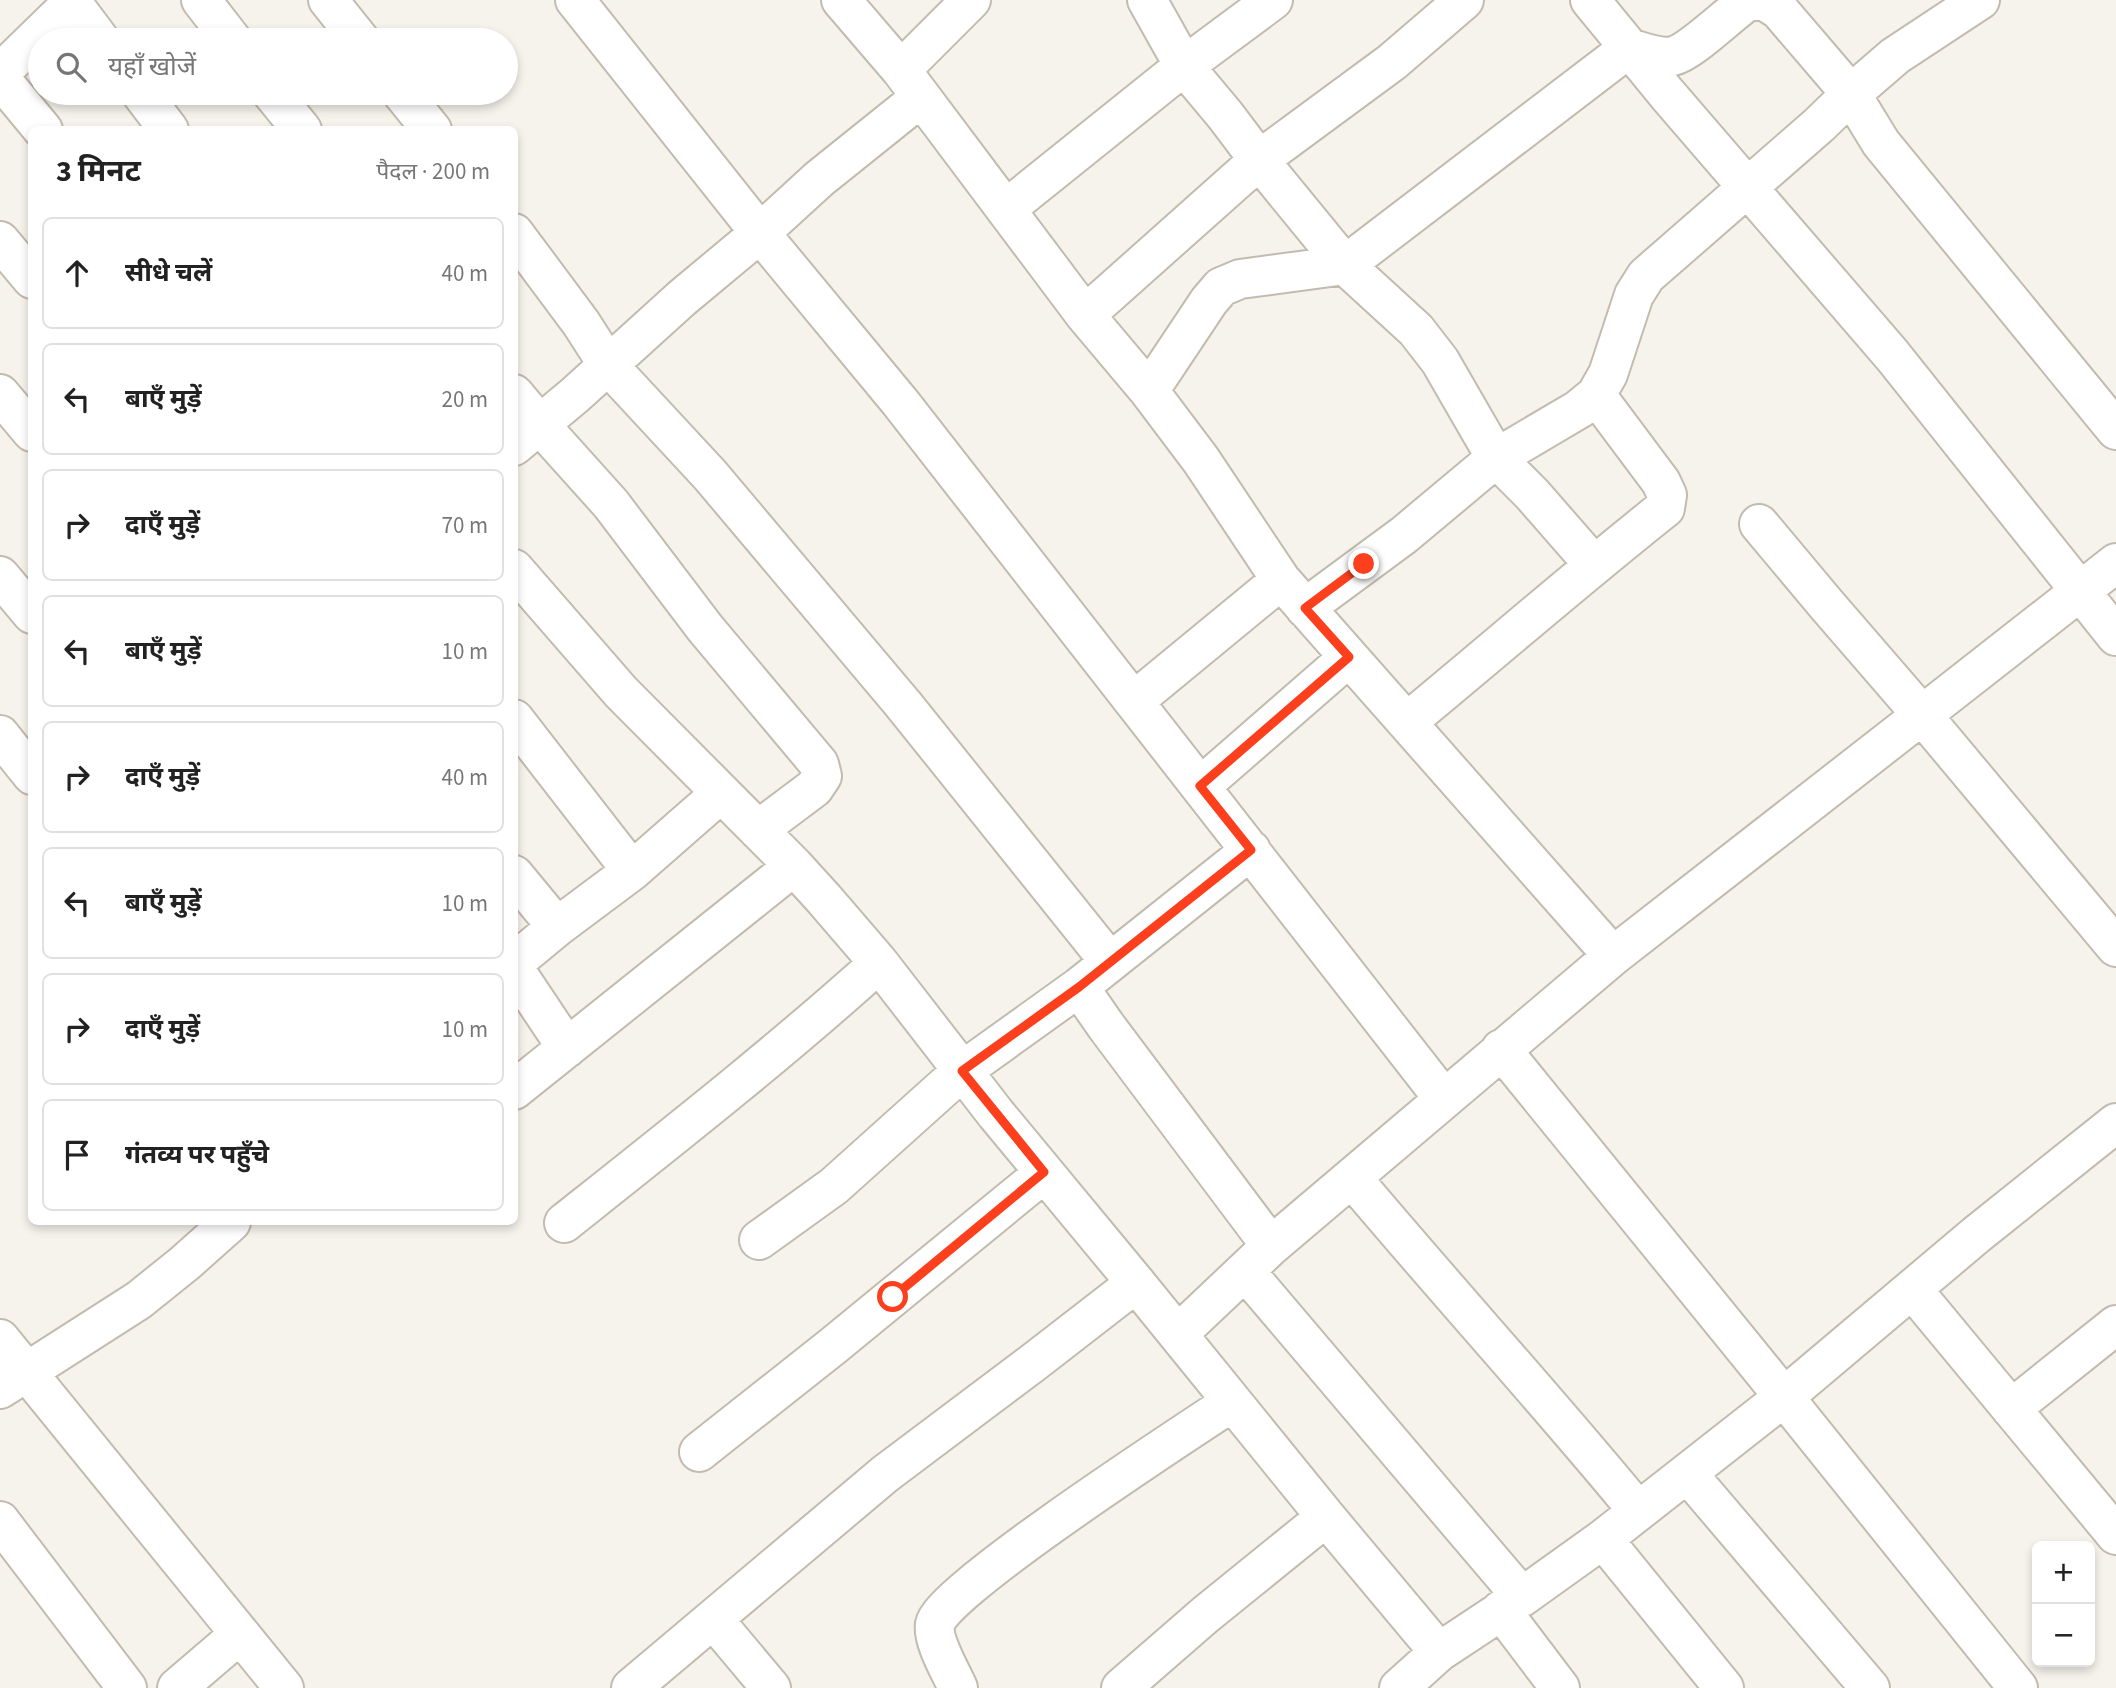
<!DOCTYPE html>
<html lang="hi">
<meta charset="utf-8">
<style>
:root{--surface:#fff;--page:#f6f6f6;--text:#222;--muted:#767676;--line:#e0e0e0}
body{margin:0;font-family:"Source Sans 3","Noto Sans Devanagari",sans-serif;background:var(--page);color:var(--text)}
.controls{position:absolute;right:21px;bottom:21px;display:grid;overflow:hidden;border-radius:10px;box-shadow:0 4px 10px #0003}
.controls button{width:63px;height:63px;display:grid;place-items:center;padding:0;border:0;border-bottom:2px solid var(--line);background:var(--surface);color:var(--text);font:35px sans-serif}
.stop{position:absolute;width:21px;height:21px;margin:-16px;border:5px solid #fc3f1d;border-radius:50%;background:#fff}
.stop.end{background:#fc3f1d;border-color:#fff;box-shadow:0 2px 7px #0008}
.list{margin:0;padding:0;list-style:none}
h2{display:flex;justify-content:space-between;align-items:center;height:91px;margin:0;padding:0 28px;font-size:30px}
h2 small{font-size:23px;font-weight:400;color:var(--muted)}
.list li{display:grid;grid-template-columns:46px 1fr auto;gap:21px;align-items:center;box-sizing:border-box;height:112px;margin:0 14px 14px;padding:0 14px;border:2px solid var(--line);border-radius:10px}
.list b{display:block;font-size:26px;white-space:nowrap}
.list em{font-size:23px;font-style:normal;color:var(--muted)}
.icon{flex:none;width:38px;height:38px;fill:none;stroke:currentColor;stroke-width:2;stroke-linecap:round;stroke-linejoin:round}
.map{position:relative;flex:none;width:2116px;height:1688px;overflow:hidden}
.search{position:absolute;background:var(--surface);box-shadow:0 4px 10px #0003;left:28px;top:28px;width:490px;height:77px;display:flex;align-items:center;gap:18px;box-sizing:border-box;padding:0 24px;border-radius:38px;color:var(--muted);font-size:26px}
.panel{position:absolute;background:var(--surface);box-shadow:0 4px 10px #0003;left:28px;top:126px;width:490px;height:1099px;border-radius:10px}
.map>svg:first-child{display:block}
</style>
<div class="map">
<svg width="2116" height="1688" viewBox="0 0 2116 1688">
<rect width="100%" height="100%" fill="#f6f3ec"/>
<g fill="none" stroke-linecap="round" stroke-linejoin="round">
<defs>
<path id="street" d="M70,0L100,40
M201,0L232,40
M328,0L360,40
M575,0L760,233L900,402L1444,1099
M841,0L901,70L1085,315L1149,391L1201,460L1281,580L1613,956
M1147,0L1184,66L1225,115L1259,160L1345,265L1416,330L1440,361L1496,458L1532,494L1594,565
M1590,0L1667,94L1892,355L2116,636
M901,70L971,0
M0,73L72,3
M0,78L43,130
M141,93L169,130
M272,93L302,130
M402,93L432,130
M1006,209L1184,66L1273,0
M514,233L581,323L608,365L710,475L903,704L1110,962
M0,241L32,279
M1085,315L1259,160L1392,62L1464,0
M1149,391L1209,301L1221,287L1240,279L1345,265L1629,48C1643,52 1659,59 1673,56C1691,52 1730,13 1748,1H1765L1779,10L1851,94L1881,143L2116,430
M0,394L32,432
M514,394L540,425L611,504L705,628L819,764L822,776L814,788L758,830
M514,446L575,395L682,298L760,233L819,179L920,98
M2116,563L1922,715L2116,947
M514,569L621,692L794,866L824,899L879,963L996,1114L1136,1283L1326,1517L1439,1652
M0,576L32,614
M1305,608L1404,535L1496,458L1579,409L1596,395L1608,374L1634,295L1646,276L1819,125L1851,94L1895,56L1980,0
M1134,701L1281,580
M514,719L632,871
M1407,722C1493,651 1578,577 1665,508L1667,495L1661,482L1596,395
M0,735L32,775
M1201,786L1349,657
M514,875L557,927
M1079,987L1106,1026L1271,1246
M567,1048L517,973V960L557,927L632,871L721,793
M1501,1049L1784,1397L2018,1688
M514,1090L794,866
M1352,1178C1446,1290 1545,1398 1638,1511
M564,1223C671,1138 778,1054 879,963
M759,1240L834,1186L962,1071L1079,987L1251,850
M1245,1271L1522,1597
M1912,1289L2116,1535
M1178,1334L1271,1246L1613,956L1922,715L1826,604L1759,524
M0,1339L284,1688
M0,1389L139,1300L185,1263L231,1222
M2011,1409L2116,1325
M699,1452L833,1346L1044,1173
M1687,1473L1870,1688
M0,1521L127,1688
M1603,1539L1724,1688
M1501,1610L1560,1688
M714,1620L771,1688
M177,1688L240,1634
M631,1688L885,1474L1034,1362L1136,1283
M958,1688C951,1672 932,1641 935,1624C941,1591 1190,1430 1232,1402
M1121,1688L1205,1615L1326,1517
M1399,1688L1439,1652L1522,1597L1603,1539L1784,1397L1976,1235L2116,1123"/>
</defs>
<use href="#street" stroke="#c2bbae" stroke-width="42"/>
<use href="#street" stroke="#fff" stroke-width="38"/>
</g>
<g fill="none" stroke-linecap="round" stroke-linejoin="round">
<path stroke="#fc3f1d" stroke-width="9" d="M893,1297L1044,1172L962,1071L1079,987L1251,850L1200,786L1349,657L1305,608L1364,564"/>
</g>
</svg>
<div class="controls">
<button>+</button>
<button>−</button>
</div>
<div class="stop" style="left:893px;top:1297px"></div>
<div class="stop end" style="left:1364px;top:564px"></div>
<div class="search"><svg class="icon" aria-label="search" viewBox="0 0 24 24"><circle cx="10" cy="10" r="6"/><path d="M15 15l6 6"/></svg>यहाँ खोजें</div>
<section class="panel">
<h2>3 मिनट<small>पैदल · 200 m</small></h2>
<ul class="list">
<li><svg class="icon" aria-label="ahead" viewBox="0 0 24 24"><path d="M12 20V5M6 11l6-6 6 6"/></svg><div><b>सीधे चलें</b></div><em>40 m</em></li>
<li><svg class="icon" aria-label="left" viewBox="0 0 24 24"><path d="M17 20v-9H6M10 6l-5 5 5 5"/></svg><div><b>बाएँ मुड़ें</b></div><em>20 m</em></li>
<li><svg class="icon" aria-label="right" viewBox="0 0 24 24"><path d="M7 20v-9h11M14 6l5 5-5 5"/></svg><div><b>दाएँ मुड़ें</b></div><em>70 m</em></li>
<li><svg class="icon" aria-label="left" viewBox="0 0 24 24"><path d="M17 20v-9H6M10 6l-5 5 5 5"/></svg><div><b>बाएँ मुड़ें</b></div><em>10 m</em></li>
<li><svg class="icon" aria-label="right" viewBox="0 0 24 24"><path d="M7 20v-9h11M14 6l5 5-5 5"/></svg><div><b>दाएँ मुड़ें</b></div><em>40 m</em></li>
<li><svg class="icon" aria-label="left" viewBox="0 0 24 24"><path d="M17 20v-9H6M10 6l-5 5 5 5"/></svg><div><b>बाएँ मुड़ें</b></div><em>10 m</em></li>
<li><svg class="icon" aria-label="right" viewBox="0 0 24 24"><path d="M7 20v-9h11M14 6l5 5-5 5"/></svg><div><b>दाएँ मुड़ें</b></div><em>10 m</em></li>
<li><svg class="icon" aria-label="arrive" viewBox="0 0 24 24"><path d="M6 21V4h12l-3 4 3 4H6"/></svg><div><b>गंतव्य पर पहुँचे</b></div></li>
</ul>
</section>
</div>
